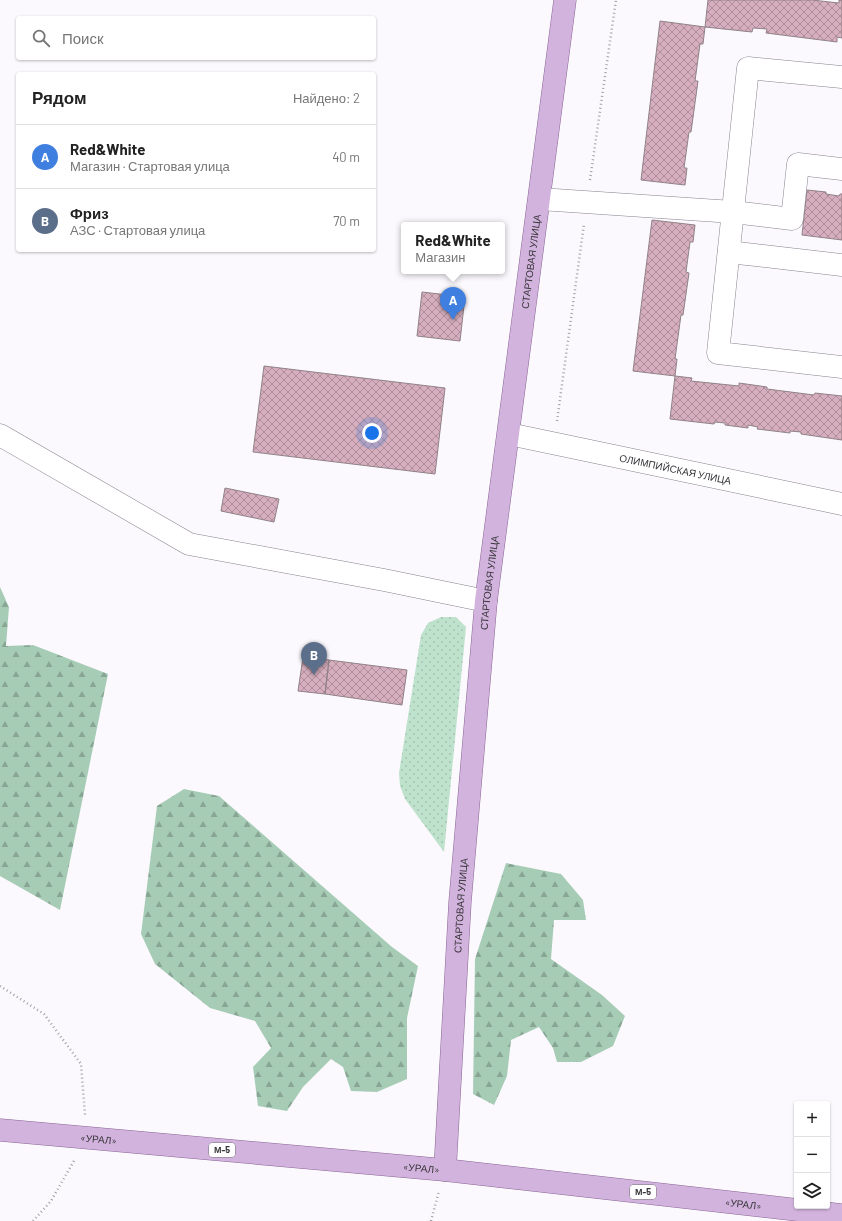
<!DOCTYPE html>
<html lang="ru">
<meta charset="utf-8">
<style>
:root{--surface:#fff;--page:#f2f2f2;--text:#222;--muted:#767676;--line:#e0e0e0;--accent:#0b8043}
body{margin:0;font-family:Barlow,sans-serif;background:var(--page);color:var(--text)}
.controls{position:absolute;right:12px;bottom:12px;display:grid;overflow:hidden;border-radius:4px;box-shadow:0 1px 3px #0004}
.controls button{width:36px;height:36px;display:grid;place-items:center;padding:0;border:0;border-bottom:1px solid var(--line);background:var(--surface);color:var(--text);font:20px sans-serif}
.you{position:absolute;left:372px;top:433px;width:14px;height:14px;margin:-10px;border:3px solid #fff;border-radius:50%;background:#1a73e8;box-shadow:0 0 0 6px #1a73e833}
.badge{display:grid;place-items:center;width:26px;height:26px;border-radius:50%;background:var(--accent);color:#fff;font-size:13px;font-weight:700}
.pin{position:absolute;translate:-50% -33px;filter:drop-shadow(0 1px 2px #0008)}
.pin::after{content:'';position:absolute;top:21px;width:14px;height:12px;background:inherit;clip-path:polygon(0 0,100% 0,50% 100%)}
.popup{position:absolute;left:401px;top:222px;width:104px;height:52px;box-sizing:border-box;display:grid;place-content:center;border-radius:4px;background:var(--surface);filter:drop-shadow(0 1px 3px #0005);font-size:13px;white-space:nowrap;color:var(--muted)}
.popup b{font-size:15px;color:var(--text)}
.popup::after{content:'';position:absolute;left:50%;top:100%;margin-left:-8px;border:8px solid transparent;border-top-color:var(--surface)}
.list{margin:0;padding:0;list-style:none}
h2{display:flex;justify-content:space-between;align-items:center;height:52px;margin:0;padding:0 16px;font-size:17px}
h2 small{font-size:13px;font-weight:400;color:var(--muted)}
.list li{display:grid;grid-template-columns:26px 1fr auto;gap:12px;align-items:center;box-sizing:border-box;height:64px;padding:0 16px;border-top:1px solid var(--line)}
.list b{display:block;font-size:15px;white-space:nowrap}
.list p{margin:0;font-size:13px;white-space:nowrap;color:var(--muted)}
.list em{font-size:13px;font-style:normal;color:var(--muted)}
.icon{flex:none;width:22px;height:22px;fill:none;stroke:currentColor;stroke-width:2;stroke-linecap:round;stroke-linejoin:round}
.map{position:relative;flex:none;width:842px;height:1221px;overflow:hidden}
.search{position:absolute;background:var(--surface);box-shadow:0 1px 3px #0004;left:16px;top:16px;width:360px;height:44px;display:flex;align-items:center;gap:10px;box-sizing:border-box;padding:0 14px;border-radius:4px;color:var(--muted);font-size:15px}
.panel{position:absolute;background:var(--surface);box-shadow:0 1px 3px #0004;left:16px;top:72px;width:360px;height:180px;border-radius:4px}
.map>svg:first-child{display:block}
</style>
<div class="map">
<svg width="842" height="1221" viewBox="0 0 842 1221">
<defs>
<pattern id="grass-dots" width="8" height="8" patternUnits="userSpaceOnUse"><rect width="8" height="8" fill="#bee2cc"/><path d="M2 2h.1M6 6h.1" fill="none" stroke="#a4c2b0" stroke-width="1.8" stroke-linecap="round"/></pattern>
<pattern id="forest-firs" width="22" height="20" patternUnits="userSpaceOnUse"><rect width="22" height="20" fill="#a7ccb6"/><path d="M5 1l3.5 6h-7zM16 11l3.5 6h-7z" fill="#89a695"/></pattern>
<pattern id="building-cross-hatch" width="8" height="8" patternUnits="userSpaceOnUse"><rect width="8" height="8" fill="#d6aebd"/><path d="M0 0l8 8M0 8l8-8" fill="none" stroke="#af8e9b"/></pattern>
</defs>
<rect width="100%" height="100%" fill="#fbf9fe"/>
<path fill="url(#grass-dots)" d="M441,617H456L466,627L444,852L405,799L400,786L399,773L421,635L428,623Z"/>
<path fill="url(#forest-firs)" d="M0,587L9,607L6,646L33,645L108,674L60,910L0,876Z
M184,789L219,796L392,947L418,966L407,1018V1079L377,1092L351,1091L343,1067L331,1059L303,1087L287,1111L258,1106L253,1067L271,1048L255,1021L210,1008L155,964L141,934L157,806Z
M506,863L561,874L583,900L586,920H554L551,959L602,995L625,1016L613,1046L581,1062H557L553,1048L539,1027L511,1040L507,1076L494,1105L473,1094L475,959Z"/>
<path fill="url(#building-cross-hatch)" stroke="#908287" d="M708,0H812L839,3V0H842V38L837,37V42L766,33L767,29L753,28L752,32L705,27Z
M660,21L705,27L703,44H700L695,81H698L691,132H689L684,168H687L685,185L641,180Z
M807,190L826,192V194L839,196L840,194H842V240L802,235Z
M652,220L695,225L693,242H690L686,272L689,273L683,315H681L675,359H677L675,376L633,371Z
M422,292L465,297L460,341L417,336Z
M264,366L445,388L435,474L253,452Z
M675,376L692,378L691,381L739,386V383L767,387V389L814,395L815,393L842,396V440L801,434V432L790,431V433L757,429L758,427L748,425V428L725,425V423L715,422L714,424L670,419Z
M225,488L279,499L274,522L221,511Z
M303,657L329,660L325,694L298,691Z
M329,660L407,670L402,705L325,694Z"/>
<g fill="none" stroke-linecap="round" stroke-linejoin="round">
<defs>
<g id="minor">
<path d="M842,77L748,68L718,353L842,367"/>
<path d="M540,199L733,212L792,219L798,164L842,169"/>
<path d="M729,252L842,265"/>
<path id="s1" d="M509,434L842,504"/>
<path d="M0,435L189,544L384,580L486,601"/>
</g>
<g id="major">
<path id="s2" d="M0,1130L445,1170L842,1215"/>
<path id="s3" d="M445,1170L460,902L486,601L565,0"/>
</g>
</defs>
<use href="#minor" stroke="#88828e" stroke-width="23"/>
<use href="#major" stroke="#896695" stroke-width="23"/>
<path stroke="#a3a1a6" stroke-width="2.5" stroke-dasharray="1 3" stroke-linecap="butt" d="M590,180L616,0
M557,421L584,224
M0,986L44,1014L81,1064L85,1115
M33,1221L51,1201L75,1159
M431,1221L439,1191"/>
<use href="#minor" stroke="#fff" stroke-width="22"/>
<use href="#major" stroke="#d2b3dd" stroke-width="22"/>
</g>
<g text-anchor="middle" stroke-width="3" stroke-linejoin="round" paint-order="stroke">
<g fill="#fff" stroke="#747275" stroke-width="1">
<rect x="209" y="1143" width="26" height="14" rx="3"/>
<rect x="630" y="1185" width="26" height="14" rx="3"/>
</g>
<g font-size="9" font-weight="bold" fill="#38353a">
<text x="222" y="1153">М-5</text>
<text x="643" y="1195">М-5</text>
</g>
<g font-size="10" fill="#38353a" stroke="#fff">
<text dy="4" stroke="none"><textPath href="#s3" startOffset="913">СТАРТОВАЯ УЛИЦА</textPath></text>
<text dy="4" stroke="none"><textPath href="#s1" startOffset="170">ОЛИМПИЙСКАЯ УЛИЦА</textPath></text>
<text dy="4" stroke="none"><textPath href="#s3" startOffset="589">СТАРТОВАЯ УЛИЦА</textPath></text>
<text dy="4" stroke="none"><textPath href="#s3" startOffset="265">СТАРТОВАЯ УЛИЦА</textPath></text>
<text dy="4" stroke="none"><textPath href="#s2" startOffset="99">«УРАЛ»</textPath></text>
<text dy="4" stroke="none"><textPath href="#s2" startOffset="423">«УРАЛ»</textPath></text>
<text dy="4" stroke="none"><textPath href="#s2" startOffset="747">«УРАЛ»</textPath></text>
</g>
</g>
</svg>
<div class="controls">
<button>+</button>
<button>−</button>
<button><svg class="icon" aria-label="layers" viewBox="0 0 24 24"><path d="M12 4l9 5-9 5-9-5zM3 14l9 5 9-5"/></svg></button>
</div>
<div class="you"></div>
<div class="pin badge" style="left:453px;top:320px;background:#3f7fe0">A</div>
<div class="popup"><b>Red&amp;White</b>Магазин</div>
<div class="pin badge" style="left:314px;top:675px;background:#5c6f8a">B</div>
<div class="search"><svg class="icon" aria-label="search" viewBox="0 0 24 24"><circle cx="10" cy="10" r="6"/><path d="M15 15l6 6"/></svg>Поиск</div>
<section class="panel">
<h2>Рядом<small>Найдено: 2</small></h2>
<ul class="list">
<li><span class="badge" style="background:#3f7fe0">A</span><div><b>Red&amp;White</b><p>Магазин · Стартовая улица</p></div><em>40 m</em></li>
<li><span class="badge" style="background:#5c6f8a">B</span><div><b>Фриз</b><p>АЗС · Стартовая улица</p></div><em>70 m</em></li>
</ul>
</section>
</div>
